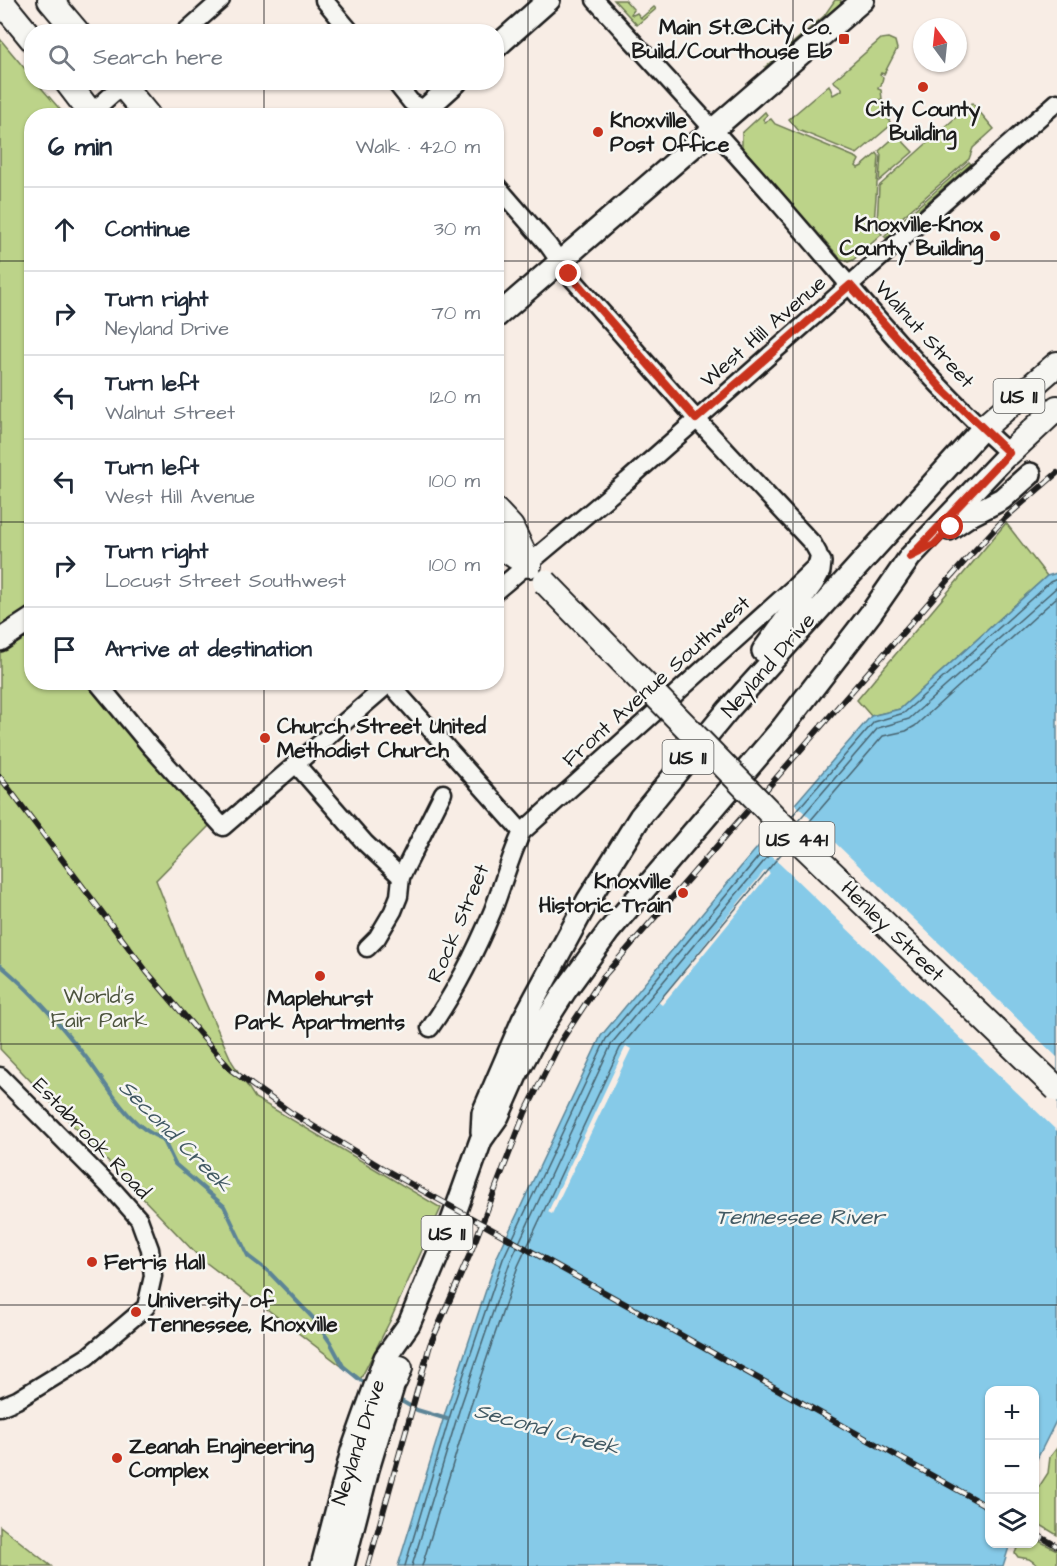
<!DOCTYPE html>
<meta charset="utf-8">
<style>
:root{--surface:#fff;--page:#f2f2f3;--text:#1f2937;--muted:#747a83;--line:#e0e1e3}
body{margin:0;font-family:"Architects Daughter",sans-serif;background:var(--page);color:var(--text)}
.controls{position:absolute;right:18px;bottom:18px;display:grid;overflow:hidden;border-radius:12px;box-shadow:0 2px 4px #0004}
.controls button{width:54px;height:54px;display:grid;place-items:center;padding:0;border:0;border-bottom:2px solid var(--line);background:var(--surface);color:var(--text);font:30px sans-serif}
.compass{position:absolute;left:913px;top:18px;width:54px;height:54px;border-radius:50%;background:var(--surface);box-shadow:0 2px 4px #0004;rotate:345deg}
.stop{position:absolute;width:18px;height:18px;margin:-14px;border:4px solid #c8321e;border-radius:50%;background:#fff}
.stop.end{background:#c8321e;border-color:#fff;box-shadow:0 2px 6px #0008}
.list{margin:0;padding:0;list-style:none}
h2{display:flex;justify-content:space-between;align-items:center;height:78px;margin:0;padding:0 24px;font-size:26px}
h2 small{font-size:20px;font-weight:400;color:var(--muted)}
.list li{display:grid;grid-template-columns:39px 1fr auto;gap:18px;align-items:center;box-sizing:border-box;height:84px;padding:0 24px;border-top:2px solid var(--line)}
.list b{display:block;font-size:22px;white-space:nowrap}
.list p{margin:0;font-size:20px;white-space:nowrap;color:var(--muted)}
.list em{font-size:20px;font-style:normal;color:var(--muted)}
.icon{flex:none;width:33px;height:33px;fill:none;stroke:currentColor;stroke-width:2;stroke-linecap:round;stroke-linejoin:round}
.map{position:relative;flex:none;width:1057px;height:1566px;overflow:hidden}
.search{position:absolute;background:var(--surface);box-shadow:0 2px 4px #0004;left:24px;top:24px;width:480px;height:66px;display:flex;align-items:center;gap:15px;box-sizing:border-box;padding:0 21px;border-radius:24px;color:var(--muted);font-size:22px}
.panel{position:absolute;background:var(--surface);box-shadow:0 2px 4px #0004;left:24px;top:108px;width:480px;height:582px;border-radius:24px}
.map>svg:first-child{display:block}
</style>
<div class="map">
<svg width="1057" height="1566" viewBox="0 0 1057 1566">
<rect width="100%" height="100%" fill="#f8ede5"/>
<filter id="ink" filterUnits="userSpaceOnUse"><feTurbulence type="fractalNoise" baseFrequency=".0167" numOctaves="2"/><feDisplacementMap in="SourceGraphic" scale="12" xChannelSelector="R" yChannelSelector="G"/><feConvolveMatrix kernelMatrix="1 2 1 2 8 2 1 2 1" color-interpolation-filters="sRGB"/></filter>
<g filter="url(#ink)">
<path fill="#bcd389" stroke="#6c7852" stroke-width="1.5" d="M614,0H625L634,10L631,14L633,15L637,13L641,18L654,7L656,9L637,25Z
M835,0H841L840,7L767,69L765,67L824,16Z
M888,38L895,41L897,49L884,74L881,73L880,75L883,77L881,86L878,87V89L881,90L882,99L878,100V102H882L891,125L857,154L798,130L789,119L829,85L833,95L842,90V88L833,81L881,39Z
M0,39L31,76L32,82L37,83L65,115L32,116V682L89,683L211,824L156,880L191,970L232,1062L255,1098L441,1208L390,1321L360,1380L200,1258L0,1049Z
M972,103L994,129L973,148L969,159L885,232L877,224L879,186Z
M765,112L767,115L763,119L765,122L771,119L775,124L857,158L859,160L856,166L858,168L862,166L877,153L879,156L874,224L882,234L853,260L848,262L840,258L742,147V133Z
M897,135L913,152L879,181L881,155L879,151Z
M969,162L971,164L886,238L884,236Z
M1006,523L1047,576L900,709L871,716L857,700Z
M1057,1448V1535L1034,1521L1035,1493L1048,1473L1050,1457Z
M0,1526L51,1566H0Z
M1035,1539L1057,1550V1566H1039L1029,1559L1018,1557L1015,1553L1019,1544H1034Z"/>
<path fill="#86cae8" stroke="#5c8496" stroke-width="1.5" d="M1057,573V1419L1035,1463L1034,1390H990V1544H1010L1003,1566H398L447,1407L497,1257L601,1036L745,862L871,716L900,709L1047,576Z"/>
<path fill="#f8ede5" d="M793,802L1057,1057V1131L757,842Z
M765,870L770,873L662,1005L658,1002Z
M626,1046L631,1049L552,1214L548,1212Z"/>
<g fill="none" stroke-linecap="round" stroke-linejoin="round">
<path stroke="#46626e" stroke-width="1.5" d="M792,816L874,722L904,713L1050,582L1057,579
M798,821L878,728L909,719L1057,587
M804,828L883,736L906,731L915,726L1057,597
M405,1566L452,1409L503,1259L606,1039L775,837
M412,1566L459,1411L510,1262L612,1043L780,842
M422,1566L468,1414L518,1266L620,1048L786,848"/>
<path stroke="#5c8496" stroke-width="4" d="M0,965C32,991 60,1024 85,1056C108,1085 127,1126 163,1139L175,1164L224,1206L248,1256L269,1272L314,1319L330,1342L343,1366L360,1380L368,1384
M396,1398L417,1410L447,1419"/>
<defs>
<path id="minor" d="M324,0L351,32
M595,0C661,72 727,143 790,216C860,297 928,382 1009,453
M185,32L221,0
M395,82L411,102L435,116
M91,113L126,82
M496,591L627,481L1057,102
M97,682L150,746L223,827L391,682
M390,684L522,832
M295,763L365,843L401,877
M367,948L377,938L393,911L399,896L401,877L443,793
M430,1028C456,991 476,951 493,910C503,884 510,857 522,832L792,589L820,562L818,553L813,544L690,412L570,276L548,245L496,185
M0,1076L116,1193L139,1219L150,1249L153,1276L146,1307L87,1357L17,1400L0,1407"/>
<path id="major" d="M496,47L549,0
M418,116L456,82
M496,317L863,0
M949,529L967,517L1002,499L1030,474
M0,640L32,619
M763,651L813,582L819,571L820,562
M482,1132L483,1113L523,1020L588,900L640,817L728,710L982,429
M322,1566L352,1451L385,1358L409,1324L452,1221L481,1140L498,1116L517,1073L537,1035L565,991L608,932L783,727L871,613L910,557L1009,453
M343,1566L368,1469L395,1380"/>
<path id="highway" d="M0,0L32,39
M50,0L77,32
M67,82L93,116
M120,82L148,116
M982,429L1057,364
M1009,453L1057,408
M496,511L511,527L529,565
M496,544L529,565
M395,1380L400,1368"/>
</defs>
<use href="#minor" stroke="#1c1c1c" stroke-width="21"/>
<use href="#major" stroke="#1c1c1c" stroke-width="26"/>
<use href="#highway" stroke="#1c1c1c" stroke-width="28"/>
<use href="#minor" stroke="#f6f6f2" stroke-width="16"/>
<use href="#major" stroke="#f6f6f2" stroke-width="21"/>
<use href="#highway" stroke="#f6f6f2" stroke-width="24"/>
<defs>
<path id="rail" d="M0,777L147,972L231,1070L290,1112L384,1169L990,1508
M1034,1533L1057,1546
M368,1566L430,1345L470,1254L525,1113L561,1041L603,977L965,561L1005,518L1057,473"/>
</defs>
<use href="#rail" stroke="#1c1c1c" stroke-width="6"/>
<use href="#rail" stroke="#f6f6f2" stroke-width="4" stroke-dasharray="11" stroke-linecap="butt"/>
<defs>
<path id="highway-bridge" d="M545,582L780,823L1057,1089"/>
</defs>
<use href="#highway-bridge" stroke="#1c1c1c" stroke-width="28" stroke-linecap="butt"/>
<use href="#highway-bridge" stroke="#f6f6f2" stroke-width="24"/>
</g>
</g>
<g fill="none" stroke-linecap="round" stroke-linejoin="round" filter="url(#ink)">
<path stroke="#c8321e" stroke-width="8" d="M569,274L696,419L850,285L942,389L1009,453L910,557L934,545L951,527"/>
</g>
<path fill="none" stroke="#1c1c1c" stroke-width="1.5" stroke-opacity="0.55" d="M264,0V32M528,0V1566M793,0V1566M264,82V116M0,261H32M496,261H1057M0,522H32M496,522H1057M264,682V1566M0,783H1057M0,1044H1057M0,1305H1057"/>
<g fill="#c8321e" stroke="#f6f6f2" stroke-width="2">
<rect x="838" y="33" width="12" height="12" rx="3"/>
<circle cx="923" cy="87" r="6"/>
<circle cx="598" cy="132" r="6"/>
<circle cx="995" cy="236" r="6"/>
<circle cx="265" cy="738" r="6"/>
<circle cx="683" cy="893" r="6"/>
<circle cx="320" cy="976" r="6"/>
<circle cx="92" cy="1262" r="6"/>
<circle cx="136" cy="1312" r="6"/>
<circle cx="117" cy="1458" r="6"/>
</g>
<g text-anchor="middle" stroke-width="5" stroke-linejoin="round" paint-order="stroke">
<g fill="#f6f6f2" stroke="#5d5d5c" stroke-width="1.5">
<rect x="993.5" y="379" width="51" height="34" rx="4.5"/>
<rect x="662.5" y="740" width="51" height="34" rx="4.5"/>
<rect x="759.5" y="822" width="75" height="34" rx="4.5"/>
<rect x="421.5" y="1216" width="51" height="34" rx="4.5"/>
</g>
<g font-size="20" font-weight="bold" fill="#1c1c1c">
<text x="1019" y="403">US 11</text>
<text x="688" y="764">US 11</text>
<text x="797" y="846">US 441</text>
<text x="447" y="1240">US 11</text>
</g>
<g font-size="21" font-weight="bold" fill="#1c1c1c" stroke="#f6f6f2" text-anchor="start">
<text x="832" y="34" text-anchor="end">Main St.@City Co.<tspan x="832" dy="24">Build./Courthouse Eb</tspan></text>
<text x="923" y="116" text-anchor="middle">City County<tspan x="923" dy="24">Building</tspan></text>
<text x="610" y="127">Knoxville<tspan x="610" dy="24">Post Office</tspan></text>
<text x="983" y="231" text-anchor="end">Knoxville-Knox<tspan x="983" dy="24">County Building</tspan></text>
<text x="277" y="733">Church Street United<tspan x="277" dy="24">Methodist Church</tspan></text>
<text x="671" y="888" text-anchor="end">Knoxville<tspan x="671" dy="24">Historic Train</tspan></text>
<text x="320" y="1005" text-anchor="middle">Maplehurst<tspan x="320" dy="24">Park Apartments</tspan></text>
<text x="104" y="1269">Ferris Hall</text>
<text x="148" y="1307">University of<tspan x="148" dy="24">Tennessee, Knoxville</tspan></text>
<text x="129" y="1453">Zeanah Engineering<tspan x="129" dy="24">Complex</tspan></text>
</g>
<g font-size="21" fill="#1c1c1c" stroke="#f6f6f2">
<text transform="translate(763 331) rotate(-41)" y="7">West Hill Avenue</text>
<text transform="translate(925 334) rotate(48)" y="7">Walnut Street</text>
<text transform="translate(768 665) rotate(-49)" y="7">Neyland Drive</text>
<text transform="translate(656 681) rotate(-42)" y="7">Front Avenue Southwest</text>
<text transform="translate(458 923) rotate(-67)" y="7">Rock Street</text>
<text transform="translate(893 931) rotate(44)" y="7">Henley Street</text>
<text transform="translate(92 1138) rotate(46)" y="7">Estabrook Road</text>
<text transform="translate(358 1442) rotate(-72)" y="7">Neyland Drive</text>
</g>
<g font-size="21" fill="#4c533d" stroke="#f6f6f2">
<text x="99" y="1003">World's<tspan x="99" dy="24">Fair Park</tspan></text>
</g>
<g font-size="22" font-style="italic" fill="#415963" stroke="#f6f6f2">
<text transform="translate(176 1135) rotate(45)" y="8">Second Creek</text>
<text x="800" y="1224">Tennessee River</text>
<text transform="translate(547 1428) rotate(15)" y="8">Second Creek</text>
</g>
</g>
</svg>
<div class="controls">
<button>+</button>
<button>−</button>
<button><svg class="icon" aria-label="layers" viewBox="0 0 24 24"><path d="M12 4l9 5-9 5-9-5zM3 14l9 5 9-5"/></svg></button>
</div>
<svg class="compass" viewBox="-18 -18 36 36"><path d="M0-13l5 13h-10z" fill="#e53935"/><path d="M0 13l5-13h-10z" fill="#747a83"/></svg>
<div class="stop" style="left:951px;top:527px"></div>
<div class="stop end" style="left:569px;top:274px"></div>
<div class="search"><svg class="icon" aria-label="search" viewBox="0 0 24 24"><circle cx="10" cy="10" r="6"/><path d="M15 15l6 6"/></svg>Search here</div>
<section class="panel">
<h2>6 min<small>Walk · 420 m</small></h2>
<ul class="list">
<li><svg class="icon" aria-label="ahead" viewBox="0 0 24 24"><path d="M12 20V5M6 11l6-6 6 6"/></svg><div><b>Continue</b></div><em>30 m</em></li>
<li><svg class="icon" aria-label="right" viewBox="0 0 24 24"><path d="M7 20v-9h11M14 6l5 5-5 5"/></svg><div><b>Turn right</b><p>Neyland Drive</p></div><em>70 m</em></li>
<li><svg class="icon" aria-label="left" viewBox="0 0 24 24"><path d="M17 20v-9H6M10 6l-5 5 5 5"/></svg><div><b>Turn left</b><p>Walnut Street</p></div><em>120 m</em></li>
<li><svg class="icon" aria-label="left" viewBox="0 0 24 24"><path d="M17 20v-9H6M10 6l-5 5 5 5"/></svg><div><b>Turn left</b><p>West Hill Avenue</p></div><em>100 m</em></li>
<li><svg class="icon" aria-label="right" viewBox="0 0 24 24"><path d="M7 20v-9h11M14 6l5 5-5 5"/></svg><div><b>Turn right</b><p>Locust Street Southwest</p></div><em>100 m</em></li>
<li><svg class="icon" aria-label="arrive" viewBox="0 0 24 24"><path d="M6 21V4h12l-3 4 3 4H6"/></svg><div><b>Arrive at destination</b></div></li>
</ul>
</section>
</div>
